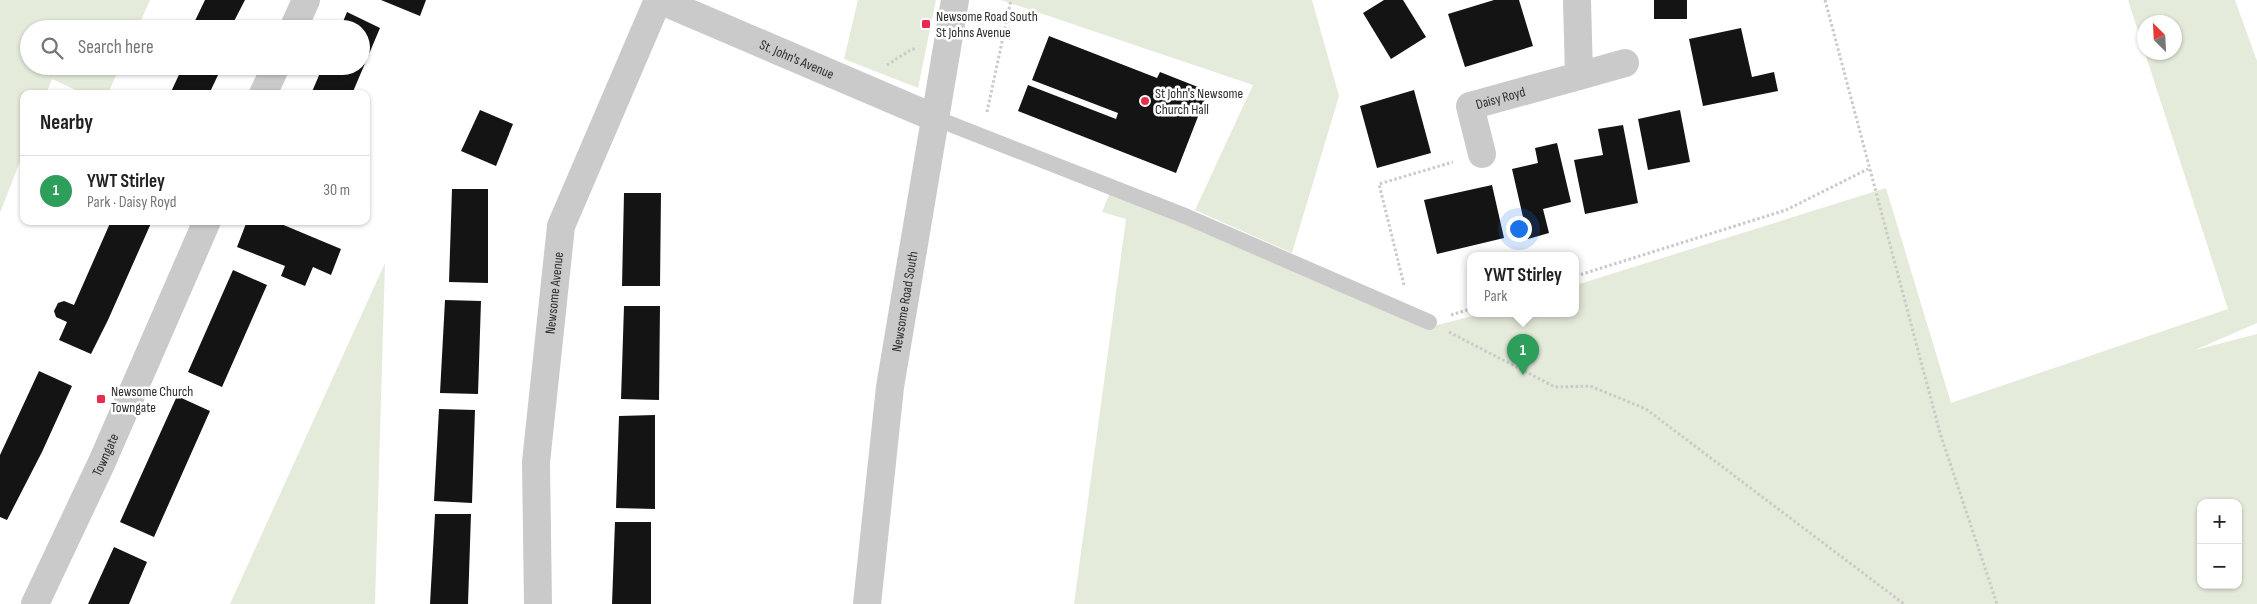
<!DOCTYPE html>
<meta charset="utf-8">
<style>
:root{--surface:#fff;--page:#f6f6f6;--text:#222;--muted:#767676;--line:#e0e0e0;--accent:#1a73e8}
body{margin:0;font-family:"Sofia Sans Condensed",sans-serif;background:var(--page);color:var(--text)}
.controls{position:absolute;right:15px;bottom:15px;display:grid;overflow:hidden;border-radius:10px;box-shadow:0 1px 4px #0004}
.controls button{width:45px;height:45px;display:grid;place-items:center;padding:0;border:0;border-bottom:1px solid var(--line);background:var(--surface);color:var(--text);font:25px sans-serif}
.compass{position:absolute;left:2137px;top:15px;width:45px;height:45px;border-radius:50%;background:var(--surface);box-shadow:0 1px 4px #0004;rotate:336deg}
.you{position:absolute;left:1518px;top:228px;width:18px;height:18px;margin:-12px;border:4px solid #fff;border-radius:50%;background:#1a73e8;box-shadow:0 0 0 8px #1a73e833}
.badge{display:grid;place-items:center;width:32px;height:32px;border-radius:50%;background:var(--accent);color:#fff;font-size:16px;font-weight:700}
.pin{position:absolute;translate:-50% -41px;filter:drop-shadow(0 1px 2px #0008)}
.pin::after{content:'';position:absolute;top:26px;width:18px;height:15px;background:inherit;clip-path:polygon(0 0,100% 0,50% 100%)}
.popup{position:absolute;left:1467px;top:252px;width:112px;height:65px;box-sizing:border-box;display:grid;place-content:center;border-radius:10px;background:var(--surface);filter:drop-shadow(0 1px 4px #0005);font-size:16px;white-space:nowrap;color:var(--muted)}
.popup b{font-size:19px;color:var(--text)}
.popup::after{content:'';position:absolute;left:50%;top:100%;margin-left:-10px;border:10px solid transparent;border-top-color:var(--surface)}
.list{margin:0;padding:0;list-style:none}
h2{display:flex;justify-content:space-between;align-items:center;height:65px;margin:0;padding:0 20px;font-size:21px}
h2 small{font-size:16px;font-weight:400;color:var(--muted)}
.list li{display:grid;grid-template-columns:32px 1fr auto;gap:15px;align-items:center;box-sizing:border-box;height:70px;padding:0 20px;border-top:1px solid var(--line)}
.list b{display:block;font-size:19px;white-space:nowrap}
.list p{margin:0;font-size:16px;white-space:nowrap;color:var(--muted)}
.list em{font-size:16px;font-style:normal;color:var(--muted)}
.icon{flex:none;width:28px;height:28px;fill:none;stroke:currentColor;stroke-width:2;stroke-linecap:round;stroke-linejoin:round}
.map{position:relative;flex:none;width:2257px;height:604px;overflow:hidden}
.search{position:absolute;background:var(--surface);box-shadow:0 1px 4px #0004;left:20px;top:20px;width:350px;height:55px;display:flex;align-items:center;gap:12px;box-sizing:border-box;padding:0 18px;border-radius:28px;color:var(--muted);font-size:19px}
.panel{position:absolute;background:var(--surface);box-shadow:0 1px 4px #0004;left:20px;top:90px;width:350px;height:135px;border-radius:10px}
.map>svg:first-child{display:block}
</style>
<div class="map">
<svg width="2257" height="604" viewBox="0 0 2257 604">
<rect width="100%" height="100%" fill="#fff"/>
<path fill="#e5ebda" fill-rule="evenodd" d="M0,0H150L137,29H29V66H120L108,94H84L52,79L46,94H24V151L0,213Z
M858,0H936L918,88L844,59Z
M1001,0H1312L1339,96L1292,253L1195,210L1253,85Z
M2128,0H2235L2257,61V323L2195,350L2257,334V604H1074L1126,219L1102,212L1111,190L1425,328L1481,314H1576V285L1886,188L1951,403L2228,309L2145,53L2174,52V22H2144V50ZM2201,503H2238V585H2201Z
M385,263L375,604H230Z"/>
<path fill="#141414" d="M205,0H245L230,29H191Z
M381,0H426L420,16Z
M1384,0H1403L1426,37L1391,59L1363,13Z
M1494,0H1519L1533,46L1465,67L1448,14Z
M1654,0H1687V19H1654Z
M347,12L380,28L352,94H311L323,66H361V29H340Z
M1741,28L1752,77L1774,72L1778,91L1703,106L1689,39Z
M1049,36L1157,78L1160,72L1208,91L1176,173L1018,111L1028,85L1116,119L1118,113L1032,80Z
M183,66H204L219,73L209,94H170Z
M1414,90L1431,153L1377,168L1360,106Z
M480,110L513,124L496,166L461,151Z
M1680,110L1690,162L1648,170L1638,119Z
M1623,125L1638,203L1585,214L1574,160L1603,155L1598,129Z
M1557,143L1571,202L1543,209L1549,233L1528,239L1512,169L1538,163L1535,148Z
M1492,185L1504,238L1437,254L1424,200Z
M452,189H488V283L449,282Z
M624,193H661L660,286H622Z
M111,221H152L108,320L91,354L59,340L67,322L56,317L54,311L58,303L64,301L74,305Z
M247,221H274L341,249L331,275L313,267L305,286L281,276L285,266L237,247Z
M233,270L267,285L222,387L188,372Z
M445,300L481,301L478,394L440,393Z
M624,306H660L659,400L621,399Z
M39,371L72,386L42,452L7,520L0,517V455Z
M177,396L210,411L154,537L120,522Z
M439,409L475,410L472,503L434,501Z
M655,415V509L616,508L619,416Z
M435,514H471L468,604H430Z
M615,522H651V604H612Z
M114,547L147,562L129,604H88Z"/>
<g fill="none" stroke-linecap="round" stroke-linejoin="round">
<path stroke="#cacaca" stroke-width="3" stroke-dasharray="2.5 2.5" stroke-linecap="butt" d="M1825,0L1940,433L1997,604
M887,65L912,49H915
M987,112L1011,0
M1576,276L1786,210L1868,169
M1404,285L1379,184L1453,162
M1451,315L1470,309
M1449,332L1555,387L1590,386L1646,409L1904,604"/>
<path stroke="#cacaca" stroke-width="16" d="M935,118L1185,216L1429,322"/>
<g stroke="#cacaca" stroke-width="28">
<path id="s1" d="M659,0L935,118"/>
<path d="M293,29L306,0"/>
<path d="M1579,76L1625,63"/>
<path d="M263,94L276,66"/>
<path id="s2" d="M1482,154L1470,106L1579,76L1577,0"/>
<path id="s3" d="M35,604L102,462L207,221"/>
<path id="s4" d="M538,604L536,462L561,226L658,0"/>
<path id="s5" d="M867,604L890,387L955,0"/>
</g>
</g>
<g fill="#e82c4e" stroke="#fff" stroke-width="2">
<rect x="921" y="19" width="10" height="10" rx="2.5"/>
<circle cx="1145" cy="101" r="5"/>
<rect x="96" y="394" width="10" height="10" rx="2.5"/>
</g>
<g text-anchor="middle" stroke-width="5" stroke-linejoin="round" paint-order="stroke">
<g font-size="14" fill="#2d2d2d" stroke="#fff" text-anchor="start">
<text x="936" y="21">Newsome Road South<tspan x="936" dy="16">St Johns Avenue</tspan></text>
<text x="1155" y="98">St John's Newsome<tspan x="1155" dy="16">Church Hall</tspan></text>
<text x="111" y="396">Newsome Church<tspan x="111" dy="16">Towngate</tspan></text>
</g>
<g font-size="14" fill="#2d2d2d" stroke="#fff">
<text dy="5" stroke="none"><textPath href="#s1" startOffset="150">St. John's Avenue</textPath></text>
<text dy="5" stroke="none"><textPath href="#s2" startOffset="81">Daisy Royd</textPath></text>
<text dy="5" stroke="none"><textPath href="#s4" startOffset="312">Newsome Avenue</textPath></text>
<text dy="5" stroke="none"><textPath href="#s5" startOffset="305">Newsome Road South</textPath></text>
<text dy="5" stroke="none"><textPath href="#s3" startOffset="165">Towngate</textPath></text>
</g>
</g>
</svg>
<div class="controls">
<button>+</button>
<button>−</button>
</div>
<svg class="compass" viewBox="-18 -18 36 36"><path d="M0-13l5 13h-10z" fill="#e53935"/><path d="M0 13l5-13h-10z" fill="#767676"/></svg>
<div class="you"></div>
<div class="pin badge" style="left:1523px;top:375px;background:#2e9e5b">1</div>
<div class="popup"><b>YWT Stirley</b>Park</div>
<div class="search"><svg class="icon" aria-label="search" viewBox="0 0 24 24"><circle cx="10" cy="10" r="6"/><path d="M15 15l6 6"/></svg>Search here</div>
<section class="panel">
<h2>Nearby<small></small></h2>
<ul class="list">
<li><span class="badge" style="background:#2e9e5b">1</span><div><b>YWT Stirley</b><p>Park · Daisy Royd</p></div><em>30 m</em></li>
</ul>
</section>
</div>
